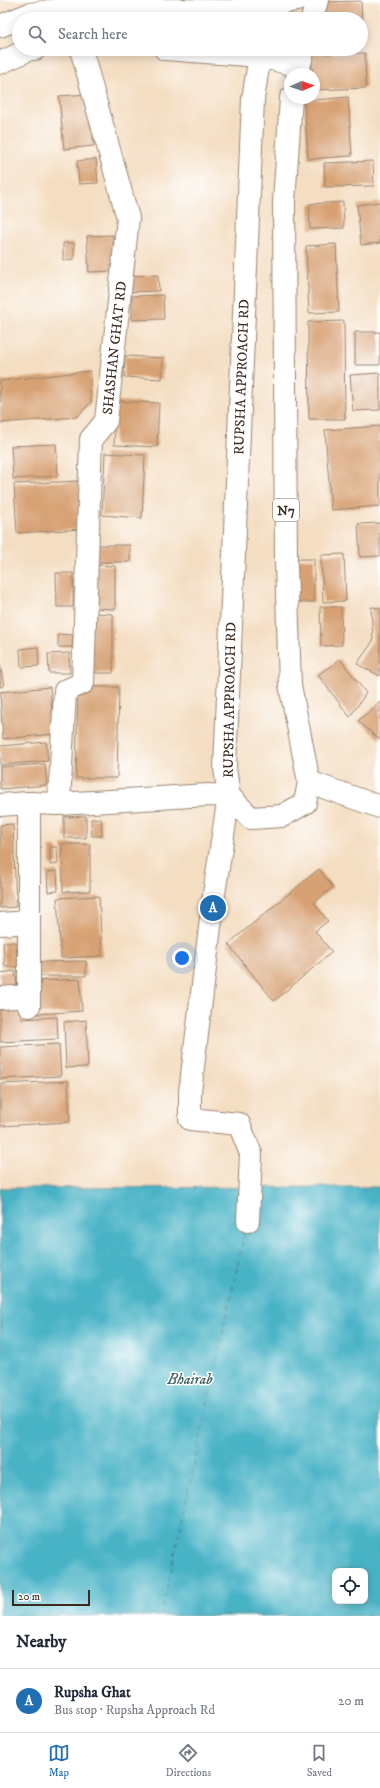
<!DOCTYPE html>
<meta charset="utf-8">
<style>
:root{--surface:#fff;--page:#f2f2f3;--text:#1f2937;--muted:#747a83;--line:#e0e1e3;--accent:#1f6fb2}
body{margin:0;font-family:"IM FELL DW Pica",serif;background:var(--page);color:var(--text)}
.controls{position:absolute;right:12px;bottom:12px;display:grid;overflow:hidden;border-radius:8px;box-shadow:0 2px 10px #0003}
.controls button{width:36px;height:36px;display:grid;place-items:center;padding:0;border:0;border-bottom:1px solid var(--line);background:var(--surface);color:var(--text);font:20px sans-serif}
.compass{position:absolute;left:284px;top:68px;width:36px;height:36px;border-radius:50%;background:var(--surface);box-shadow:0 2px 10px #0003;rotate:88deg}
.scale{position:absolute;left:12px;bottom:10px;width:78px;box-sizing:border-box;padding-left:4px;border:2px solid #3b2a1e;border-top:0;font-size:11px;line-height:14px;white-space:nowrap;color:#3b2a1e;-webkit-text-stroke:3px #fff;paint-order:stroke}
.you{position:absolute;left:182px;top:958px;width:14px;height:14px;margin:-10px;border:3px solid #fff;border-radius:50%;background:#1a73e8;box-shadow:0 0 0 6px #1a73e833}
.badge{display:grid;place-items:center;width:26px;height:26px;border-radius:50%;background:var(--accent);color:#fff;font-size:13px;font-weight:700}
.pin{position:absolute;translate:-50% -50%;border:2px solid #fff;box-shadow:0 1px 4px #0006}
.list{margin:0;padding:0;list-style:none}
h2{display:flex;justify-content:space-between;align-items:center;height:52px;margin:0;padding:0 16px;font-size:17px}
h2 small{font-size:13px;font-weight:400;color:var(--muted)}
.list li{display:grid;grid-template-columns:26px 1fr auto;gap:12px;align-items:center;box-sizing:border-box;height:64px;padding:0 16px;border-top:1px solid var(--line)}
.list b{display:block;font-size:15px;white-space:nowrap}
.list p{margin:0;font-size:13px;white-space:nowrap;color:var(--muted)}
.list em{font-size:13px;font-style:normal;color:var(--muted)}
.icon{flex:none;width:22px;height:22px;fill:none;stroke:currentColor;stroke-width:2;stroke-linecap:round;stroke-linejoin:round}
.map{position:relative;flex:none;width:380px;height:1616px;overflow:hidden}
.search{position:absolute;background:var(--surface);box-shadow:0 2px 10px #0003;left:12px;right:12px;top:12px;height:44px;display:flex;align-items:center;gap:10px;box-sizing:border-box;padding:0 14px;border-radius:22px;color:var(--muted);font-size:15px}
.sheet{height:116px;background:var(--surface)}
nav{display:flex;justify-content:space-around;align-items:center;box-sizing:border-box;height:56px;border-top:1px solid var(--line);background:var(--surface);font-size:11px;color:var(--muted)}
nav a{display:grid;justify-items:center;gap:2px}
nav .on{color:var(--accent)}
.map>svg:first-child{display:block}
</style>
<div class="map">
<svg width="380" height="1616" viewBox="0 0 380 1616">
<rect width="100%" height="100%" fill="#fff"/>
<filter id="ink" filterUnits="userSpaceOnUse"><feTurbulence type="fractalNoise" baseFrequency=".025" numOctaves="2"/><feDisplacementMap in="SourceGraphic" scale="8" xChannelSelector="R" yChannelSelector="G"/><feConvolveMatrix kernelMatrix="1 2 1 2 8 2 1 2 1" color-interpolation-filters="sRGB"/></filter>
<filter id="wash" filterUnits="userSpaceOnUse"><feTurbulence type="fractalNoise" baseFrequency=".012" numOctaves="4" result="noise"/><feDisplacementMap in="SourceGraphic" scale="16" xChannelSelector="R" yChannelSelector="G"/><feGaussianBlur stdDeviation="0.9" result="paint"/><feColorMatrix in="noise" values="0 0 0 0 0 0 0 0 0 0 0 0 0 0 0 0 0 1.4 0 .05"/><feComposite in="paint" operator="in"/></filter>
<g filter="url(#wash)">
<rect width="100%" height="100%" fill="#f4dec2"/>
<path fill="#48b3c6" stroke="#426e72" fill-rule="evenodd" d="M380,1187V1616H0V1188ZM335,1571H365V1601H335Z"/>
<g fill="none" stroke-linecap="round" stroke-linejoin="round">
<path stroke="#406161" stroke-width="1" stroke-dasharray="5 4" stroke-linecap="butt" d="M161,1616L245,1231"/>
</g>
<g id="blocks">
<path fill="#d7a173" d="M361,1L362,19H323V2Z
M365,53L366,88L314,90L311,54Z
M89,94L94,146L64,149L59,96Z
M348,97L352,156L308,159L304,101Z
M96,159L98,183L79,184L77,161Z
M373,161L374,186L325,187L324,163Z
M343,202L344,228L310,229L309,204Z
M380,202V243L361,245L357,205Z
M113,235L114,271L89,272L87,236Z
M63,243H74V259L63,260Z
M336,244L339,312L309,313L306,246Z
M158,275L159,291L127,292V276Z
M163,295L164,319L132,320V296Z
M344,321L345,419H309L308,322Z
M355,332H380V365H355Z
M125,356L163,358L162,379L124,377Z
M90,371L91,402L77,417L0,423V381Z
M380,373V410L353,411L350,375Z
M116,401L159,403L157,447L114,445Z
M380,426V506L331,510L325,430Z
M56,444L58,476L13,479L11,446Z
M105,453L145,455L142,518L102,515Z
M79,481L82,529L17,533L14,484Z
M380,523V556L360,557L358,524Z
M96,545H130V562H96Z
M344,554L346,601L323,602L321,555Z
M296,559H314V602H296Z
M93,565L115,566V609L92,608Z
M56,573H73V607H57Z
M320,607H341L342,645L321,646Z
M371,607L380,608V676L357,664L373,641Z
M91,613L113,614V673H90Z
M58,634L73,635L72,647H58Z
M38,647L39,666L21,667L20,649Z
M69,653L70,673H49L48,654Z
M340,659L366,693L350,717L318,675Z
M0,664L4,686L0,687Z
M50,687L54,734L3,739L0,692Z
M78,687H119L117,778H76Z
M380,702V740L358,721Z
M46,742L48,761L0,765V746Z
M45,764L47,785L0,789V767Z
M86,816V838H64V817Z
M101,818L102,836H92L91,819Z
M13,824L16,907L0,908V825Z
M62,844H90V891L63,892Z
M50,847H57L58,864L50,865Z
M319,869L333,887L314,903L328,921L315,931L332,952L274,1001L228,944Z
M57,871L58,891L48,892L47,872Z
M99,896L102,956L61,958L57,898Z
M3,942H16L18,967H5Z
M86,961V976H38V962Z
M15,971L18,992L0,995V973Z
M80,979L82,1011L38,1014L36,981Z
M21,1003V1019L57,1017L58,1039L0,1042V1004Z
M86,1020L88,1067L66,1068L64,1022Z
M59,1044L61,1076L0,1079V1047Z
M68,1081L70,1122L0,1126V1084Z"/>
</g>
</g>
<g filter="url(#ink)">
<use href="#blocks" fill-opacity="0" stroke="#988470" stroke-width="1"/>
<g fill="none" stroke-linecap="round" stroke-linejoin="round">
<defs>
<g id="minor">
<path d="M309,782L380,807"/>
<path id="s1" d="M59,804L65,691L83,683L91,439L106,421L128,218L81,49"/>
<path d="M0,805L29,803L59,804L208,795L229,796L214,894L190,1092V1119L239,1124L251,1154L248,1221"/>
<path d="M0,924L29,922"/>
<path d="M0,998L28,996"/>
<path d="M29,1006V803"/>
</g>
<path id="major" d="M0,26L30,14L70,8L229,11L297,0
M165,49L260,56L299,66
M0,63L30,49H35"/>
<path id="highway" d="M266,19L270,0
M312,19L317,0
M261,49L253,99L225,768L229,796L251,818L282,816L305,803L309,782L290,685L286,564L284,202L291,98
M297,74L304,49"/>
</defs>
<use href="#minor" stroke="#988470" stroke-width="24"/>
<use href="#major" stroke="#988470" stroke-width="24"/>
<use href="#highway" stroke="#988470" stroke-width="24"/>
<use href="#minor" stroke="#fff" stroke-width="22"/>
<use href="#major" stroke="#fff" stroke-width="22"/>
<use href="#highway" stroke="#fff" stroke-width="22"/>
</g>
</g>
<g text-anchor="middle" stroke-width="3" stroke-linejoin="round" paint-order="stroke">
<rect fill="#fff" stroke="#766a62" stroke-width="1" x="273" y="499" width="26" height="22" rx="3"/>
<g font-size="13" font-weight="bold" fill="#3b2a1e">
<text x="286" y="515">N7</text>
</g>
<g font-size="14" fill="#3b2a1e" stroke="#fff">
<text dy="5" stroke="none"><textPath href="#s1" startOffset="474">SHASHAN GHAT RD</textPath></text>
<text transform="translate(241 377) rotate(-88)" y="5">RUPSHA APPROACH RD</text>
<text transform="translate(229 700) rotate(-89)" y="5">RUPSHA APPROACH RD</text>
</g>
<g font-size="15" font-style="italic" fill="#406161" stroke="#fff">
<text x="190" y="1384">Bhairab</text>
</g>
</g>
</svg>
<div class="controls">
<button><svg class="icon" aria-label="locate" viewBox="0 0 24 24"><circle cx="12" cy="12" r="6"/><path d="M12 2v4M12 18v4M2 12h4M18 12h4"/></svg></button>
</div>
<svg class="compass" viewBox="-18 -18 36 36"><path d="M0-13l5 13h-10z" fill="#e53935"/><path d="M0 13l5-13h-10z" fill="#747a83"/></svg>
<div class="scale">20 m</div>
<div class="you"></div>
<div class="pin badge" style="left:213px;top:908px">A</div>
<div class="search"><svg class="icon" aria-label="search" viewBox="0 0 24 24"><circle cx="10" cy="10" r="6"/><path d="M15 15l6 6"/></svg>Search here</div>
</div>
<section class="sheet">
<h2>Nearby<small></small></h2>
<ul class="list">
<li><span class="badge">A</span><div><b>Rupsha Ghat</b><p>Bus stop · Rupsha Approach Rd</p></div><em>20 m</em></li>
</ul>
</section>
<nav>
<a class="on"><svg class="icon" aria-label="map" viewBox="0 0 24 24"><path d="M3 6l6-2 6 2 6-2v14l-6 2-6-2-6 2zM9 4v14M15 6v14"/></svg>Map</a>
<a><svg class="icon" aria-label="directions" viewBox="0 0 24 24"><path d="M12 3l9 9-9 9-9-9zM9 14v-3h6M13 9l2 2-2 2"/></svg>Directions</a>
<a><svg class="icon" aria-label="saved" viewBox="0 0 24 24"><path d="M7 4h10v16l-5-4-5 4z"/></svg>Saved</a>
</nav>
